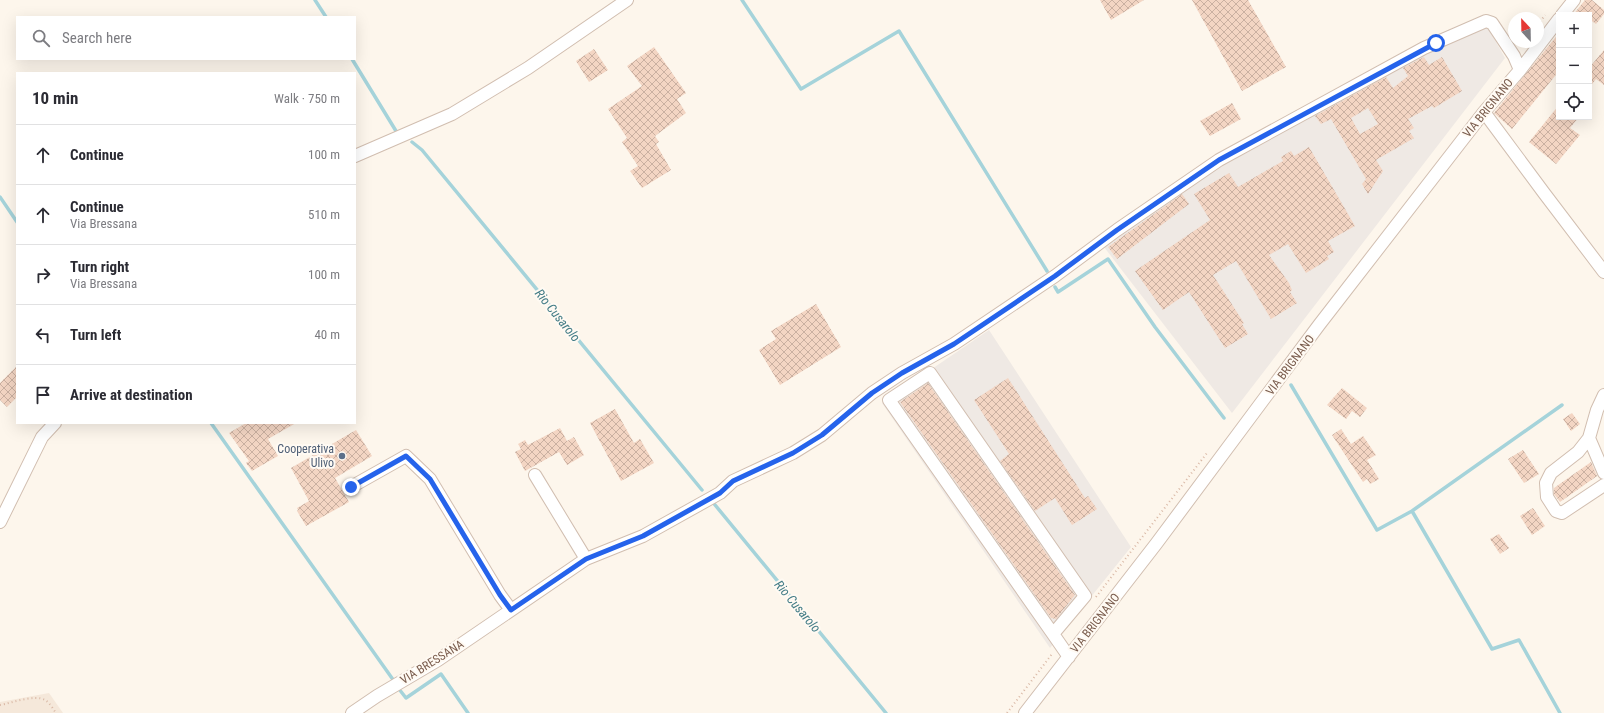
<!DOCTYPE html>
<meta charset="utf-8">
<style>
:root{--surface:#fff;--page:#f2f2f3;--text:#2b2b33;--muted:#7c7c81;--line:#e1e1e2}
body{margin:0;font-family:"Roboto Condensed",sans-serif;background:var(--page);color:var(--text)}
.controls{position:absolute;right:12px;top:12px;display:grid;overflow:hidden;border-radius:0px;box-shadow:0 4px 16px #0002}
.controls button{width:36px;height:36px;display:grid;place-items:center;padding:0;border:0;border-bottom:1px solid var(--line);background:var(--surface);color:var(--text);font:20px sans-serif}
.compass{position:absolute;left:1508px;top:12px;width:36px;height:36px;border-radius:50%;background:var(--surface);box-shadow:0 4px 16px #0002;rotate:338deg}
.stop{position:absolute;width:12px;height:12px;margin:-9px;border:3px solid #2563eb;border-radius:50%;background:#fff}
.stop.end{background:#2563eb;border-color:#fff;box-shadow:0 1px 4px #0008}
.list{margin:0;padding:0;list-style:none}
h2{display:flex;justify-content:space-between;align-items:center;height:52px;margin:0;padding:0 16px;font-size:17px}
h2 small{font-size:13px;font-weight:400;color:var(--muted)}
.list li{display:grid;grid-template-columns:26px 1fr auto;gap:12px;align-items:center;box-sizing:border-box;height:60px;padding:0 16px;border-top:1px solid var(--line)}
.list b{display:block;font-size:15px;white-space:nowrap}
.list p{margin:0;font-size:13px;white-space:nowrap;color:var(--muted)}
.list em{font-size:13px;font-style:normal;color:var(--muted)}
.icon{flex:none;width:22px;height:22px;fill:none;stroke:currentColor;stroke-width:2;stroke-linecap:round;stroke-linejoin:round}
.map{position:relative;flex:none;width:1604px;height:713px;overflow:hidden}
.search{position:absolute;background:var(--surface);box-shadow:0 4px 16px #0002;left:16px;top:16px;width:340px;height:44px;display:flex;align-items:center;gap:10px;box-sizing:border-box;padding:0 14px;border-radius:0px;color:var(--muted);font-size:15px}
.panel{position:absolute;background:var(--surface);box-shadow:0 4px 16px #0002;left:16px;top:72px;width:340px;height:352px;border-radius:0px}
.map>svg:first-child{display:block}
</style>
<div class="map">
<svg width="1604" height="713" viewBox="0 0 1604 713">
<defs>
<pattern id="building-cross-hatch" width="8" height="8" patternUnits="userSpaceOnUse"><rect width="8" height="8" fill="#f3d5c3"/><path d="M0 0l8 8M0 8l8-8" fill="none" stroke="#cab0a1"/></pattern>
</defs>
<rect width="100%" height="100%" fill="#fdf6ec"/>
<path fill="#f5e8da" d="M49,693L63,713H0V702Z"/>
<path fill="#efe9e4" d="M1487,26L1505,58L1232,413L1104,247L1185,187L1290,127L1429,48Z
M989,330L1131,547L1050,648L882,403Z"/>
<g fill="none" stroke-linecap="round" stroke-linejoin="round">
<path stroke="#a5d3da" stroke-width="3.5" d="M315,0L326,17
M742,0L801,89L899,31L1047,271
M352,59L396,131
M412,142L422,150L702,490
M0,197L17,222
M1055,287L1058,292L1108,259L1155,327L1224,418
M1291,385L1377,530L1412,511L1562,405
M211,423L394,681
M711,500L886,713
M1412,511L1492,649L1519,640L1560,713
M399,689L406,698L441,674L468,713"/>
</g>
<path fill="url(#building-cross-hatch)" fill-rule="evenodd" d="M1100,0H1144L1111,20Z
M1192,0H1248L1286,67L1242,91Z
M1585,0H1592L1604,10V14L1596,24L1589,19V15H1573Z
M1559,33V71L1512,129L1494,113Z
M654,47L686,93L677,99L686,113L655,136L659,142L656,144L671,170L642,188L630,171L638,166L622,142L627,138L608,109L642,86L627,66Z
M594,49L608,70L589,82L576,61Z
M1604,50V85L1596,79L1589,88V68Z
M1424,57L1429,65L1442,57L1462,91L1434,108L1432,106L1408,119L1414,128L1409,131L1414,138L1376,160L1383,171L1368,194L1362,184L1366,179L1331,119L1321,124L1315,116L1386,77L1393,88L1408,76L1403,68ZM1368,108L1378,124L1360,134L1351,118Z
M1232,103L1241,119L1210,136L1200,121Z
M1559,105V117H1579L1570,128L1580,135L1556,164L1529,142Z
M1309,147L1355,226L1328,241L1334,252L1327,256L1329,259L1306,273L1288,244L1269,255L1289,283L1292,290L1290,292L1297,303L1271,319L1236,261L1213,275L1244,323L1242,324L1248,334L1225,348L1189,292L1163,310L1135,271L1210,220L1194,194L1229,173L1238,187L1283,161L1281,157L1291,151L1294,156Z
M1182,194L1189,204L1117,259L1108,247Z
M816,304L841,347L780,385L759,350L776,339L771,331Z
M17,366V397L7,407L0,400V383Z
M1008,378L1085,498L1088,496L1097,509L1072,525L1055,498L1035,511L1000,461L1009,454L974,400Z
M928,383L1075,595L1056,619L1051,618L900,402Z
M1342,388L1367,408L1360,417L1352,411L1346,419L1327,405Z
M615,409L634,443L640,439L654,463L621,481L590,423Z
M1572,413L1580,424L1571,431L1563,419Z
M246,423H296L268,439L278,456L252,471L246,463L249,461L229,433Z
M560,428L567,441L574,437L584,455L567,465L559,452L525,471L515,452L521,449L518,444L525,440L528,445Z
M1341,429L1351,444L1363,436L1376,455L1367,460L1379,479L1370,484L1367,479L1363,482L1332,435Z
M356,430L372,456L335,478L349,502L306,526L297,511L298,510L297,508L309,501L291,468Z
M1523,450L1539,474L1524,483L1508,459Z
M1591,462L1597,476L1560,502L1554,494V488Z
M1533,508L1545,526L1532,535L1520,516Z
M1499,534L1509,548L1500,554L1490,539Z"/>
<g fill="none" stroke-linecap="round" stroke-linejoin="round">
<defs>
<path id="minor" d="M1562,15L1574,0
M1484,112L1544,193L1604,272
M355,156L452,114L528,68L627,0
M1604,395L1597,410L1589,438L1578,452L1551,473L1546,483L1547,497L1556,511L1562,513L1604,485
M1589,438L1604,473
M535,475L586,559
M351,487L406,456L430,479L500,595L511,610
M0,522L42,437L55,423
M1053,634L1085,596L930,373L889,400L1053,634L1069,657
M352,713L377,696L438,660L586,559L643,536L720,493L733,481L793,453L822,435L872,393L902,373L954,344L1055,276L1117,230L1219,160L1424,48L1486,21L1492,23L1514,56L1520,70
M1025,713L1156,544L1319,325L1484,112L1520,70L1559,19"/>
</defs>
<use href="#minor" stroke="#d1beb0" stroke-width="14"/>
<path stroke="#d9b8a5" stroke-width="2" stroke-dasharray="1 3" stroke-linecap="butt" d="M1538,25L1545,15
M1096,597L1207,453
M0,705C11,703 35,694 45,700C50,703 53,709 56,713
M1007,713L1052,654"/>
<use href="#minor" stroke="#fff" stroke-width="12"/>
</g>
<g fill="none" stroke-linecap="round" stroke-linejoin="round">
<path stroke="#2563eb" stroke-width="5" d="M351,487L406,456L430,479L500,595L511,610L586,559L643,536L720,493L733,481L793,453L822,435L872,393L902,373L954,344L1055,276L1117,230L1219,160L1436,43"/>
</g>
<circle fill="#5c6f8a" stroke="#fffaf3" stroke-width="1.5" cx="342" cy="456" r="4"/>
<g text-anchor="middle" stroke-width="4" stroke-linejoin="round" paint-order="stroke">
<g font-size="12" fill="#7a5c4d" stroke="#fffaf3">
<text transform="translate(1488 108) rotate(-51)" y="4">VIA BRIGNANO</text>
<text transform="translate(1290 365) rotate(-53)" y="4">VIA BRIGNANO</text>
<text transform="translate(1095 623) rotate(-52)" y="4">VIA BRIGNANO</text>
<text transform="translate(432 662) rotate(-32)" y="4">VIA BRESSANA</text>
</g>
<g font-size="12" fill="#4e5e75" stroke="#fffaf3" text-anchor="end">
<text x="334" y="453">Cooperativa<tspan x="334" dy="14">Ulivo</tspan></text>
</g>
<g font-size="13" font-style="italic" fill="#437c86" stroke="#fffaf3">
<text transform="translate(558 315) rotate(51)" y="5">Rio Cusarolo</text>
<text transform="translate(798 606) rotate(50)" y="5">Rio Cusarolo</text>
</g>
</g>
</svg>
<div class="controls">
<button>+</button>
<button>−</button>
<button><svg class="icon" aria-label="locate" viewBox="0 0 24 24"><circle cx="12" cy="12" r="6"/><path d="M12 2v4M12 18v4M2 12h4M18 12h4"/></svg></button>
</div>
<svg class="compass" viewBox="-18 -18 36 36"><path d="M0-13l5 13h-10z" fill="#e53935"/><path d="M0 13l5-13h-10z" fill="#7c7c81"/></svg>
<div class="stop" style="left:1436px;top:43px"></div>
<div class="stop end" style="left:351px;top:487px"></div>
<div class="search"><svg class="icon" aria-label="search" viewBox="0 0 24 24"><circle cx="10" cy="10" r="6"/><path d="M15 15l6 6"/></svg>Search here</div>
<section class="panel">
<h2>10 min<small>Walk · 750 m</small></h2>
<ul class="list">
<li><svg class="icon" aria-label="ahead" viewBox="0 0 24 24"><path d="M12 20V5M6 11l6-6 6 6"/></svg><div><b>Continue</b></div><em>100 m</em></li>
<li><svg class="icon" aria-label="ahead" viewBox="0 0 24 24"><path d="M12 20V5M6 11l6-6 6 6"/></svg><div><b>Continue</b><p>Via Bressana</p></div><em>510 m</em></li>
<li><svg class="icon" aria-label="right" viewBox="0 0 24 24"><path d="M7 20v-9h11M14 6l5 5-5 5"/></svg><div><b>Turn right</b><p>Via Bressana</p></div><em>100 m</em></li>
<li><svg class="icon" aria-label="left" viewBox="0 0 24 24"><path d="M17 20v-9H6M10 6l-5 5 5 5"/></svg><div><b>Turn left</b></div><em>40 m</em></li>
<li><svg class="icon" aria-label="arrive" viewBox="0 0 24 24"><path d="M6 21V4h12l-3 4 3 4H6"/></svg><div><b>Arrive at destination</b></div></li>
</ul>
</section>
</div>
